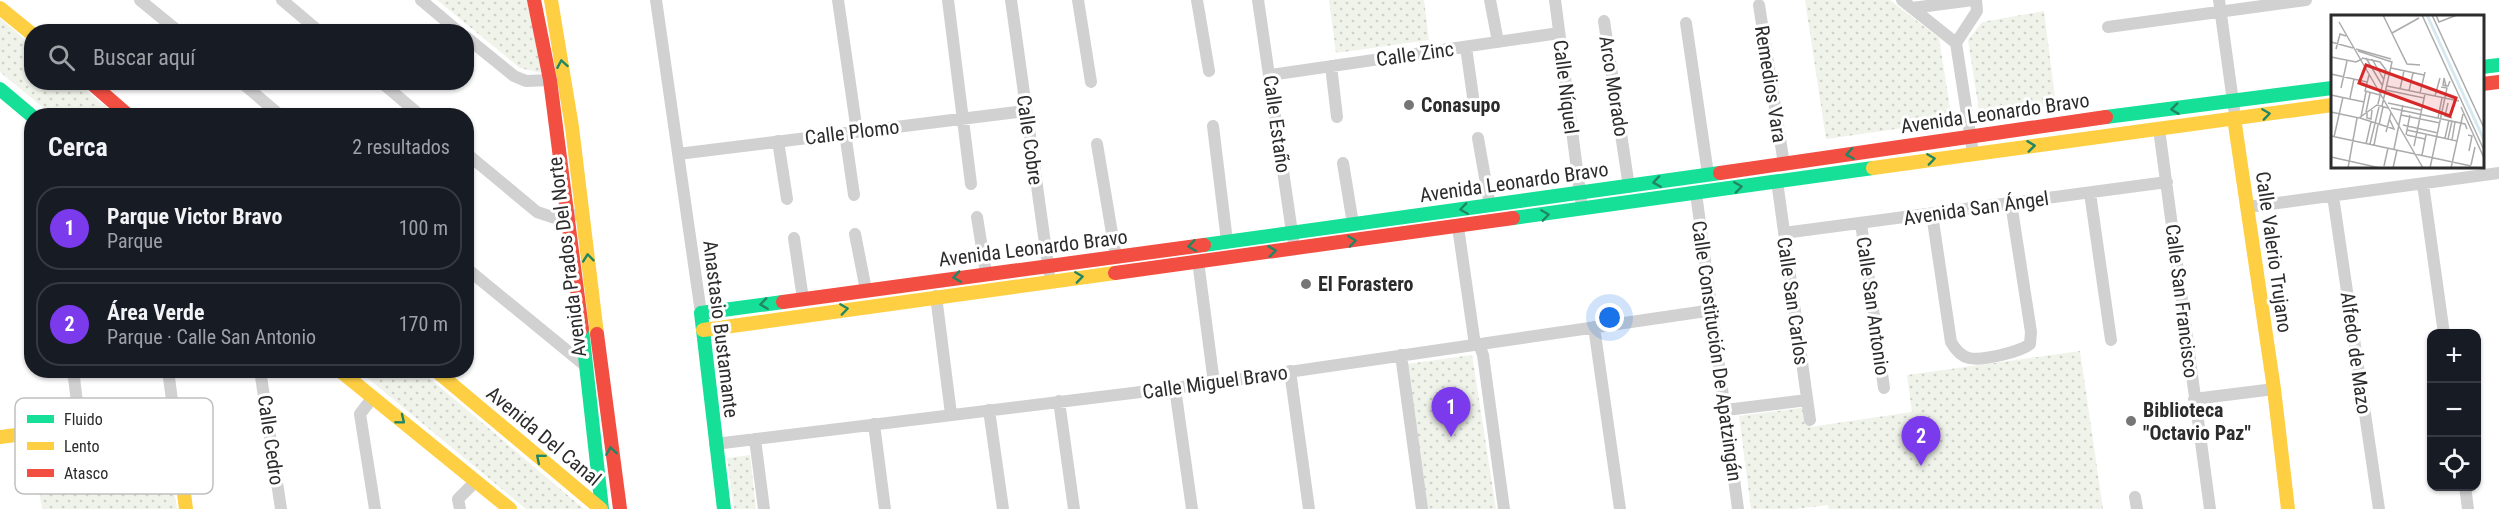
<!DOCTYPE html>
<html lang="es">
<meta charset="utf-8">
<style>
:root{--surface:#171b24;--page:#242831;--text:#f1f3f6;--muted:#9ea1a6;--line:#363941;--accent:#7c3aed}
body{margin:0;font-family:"Roboto Condensed",sans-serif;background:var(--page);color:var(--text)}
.controls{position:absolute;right:18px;bottom:18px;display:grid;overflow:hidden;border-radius:12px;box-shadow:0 2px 4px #0004}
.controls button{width:54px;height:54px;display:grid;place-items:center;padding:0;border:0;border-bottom:2px solid var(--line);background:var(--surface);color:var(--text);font:30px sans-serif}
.you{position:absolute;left:1610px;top:318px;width:21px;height:21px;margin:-15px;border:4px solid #fff;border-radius:50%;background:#1a73e8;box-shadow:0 0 0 9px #1a73e833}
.badge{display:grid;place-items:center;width:39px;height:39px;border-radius:50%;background:var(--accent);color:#fff;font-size:20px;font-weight:700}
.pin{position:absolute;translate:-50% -50px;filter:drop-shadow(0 2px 3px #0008)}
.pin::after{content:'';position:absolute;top:32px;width:21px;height:18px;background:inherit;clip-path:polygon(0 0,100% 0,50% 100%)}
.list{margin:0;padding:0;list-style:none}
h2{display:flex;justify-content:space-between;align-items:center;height:78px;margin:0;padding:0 24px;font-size:26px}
h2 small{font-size:20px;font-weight:400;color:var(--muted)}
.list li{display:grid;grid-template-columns:39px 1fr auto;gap:18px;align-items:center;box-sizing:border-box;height:84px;margin:0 12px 12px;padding:0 12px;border:2px solid var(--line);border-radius:24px}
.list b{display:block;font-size:22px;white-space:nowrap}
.list p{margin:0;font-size:20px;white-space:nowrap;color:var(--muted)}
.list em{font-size:20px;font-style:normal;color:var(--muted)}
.icon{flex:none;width:33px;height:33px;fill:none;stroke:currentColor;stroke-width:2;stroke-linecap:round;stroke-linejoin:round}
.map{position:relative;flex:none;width:2499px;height:509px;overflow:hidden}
.search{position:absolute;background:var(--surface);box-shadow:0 2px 4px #0004;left:24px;top:24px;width:450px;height:66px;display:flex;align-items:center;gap:15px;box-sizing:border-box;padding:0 21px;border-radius:24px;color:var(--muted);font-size:22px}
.panel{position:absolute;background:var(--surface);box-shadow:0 2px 4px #0004;left:24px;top:108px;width:450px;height:270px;border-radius:24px}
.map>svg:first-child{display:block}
</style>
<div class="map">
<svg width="2499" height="509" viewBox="0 0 2499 509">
<defs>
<pattern id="grass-dots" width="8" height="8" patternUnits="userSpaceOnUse" patternTransform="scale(1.5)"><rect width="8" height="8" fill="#f0f3ea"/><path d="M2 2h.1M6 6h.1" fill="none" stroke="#ced0c9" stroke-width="1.8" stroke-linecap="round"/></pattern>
</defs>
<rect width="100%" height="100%" fill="#fff"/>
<path fill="url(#grass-dots)" d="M437,0H533L541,73L520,68Z
M1329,0H1424L1429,40L1336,53Z
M1805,0H1890L1939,38L1952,121L1826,139Z
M2044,11L2056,105L1980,117L1968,40L1982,22Z
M0,18L31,45L32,82L77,83L116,115H52L0,72Z
M2080,351L2103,509H1829L1828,505L1795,509H1751L1739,416L1808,407L1810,427L1912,412L1907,375Z
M1472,355L1496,509H1426L1407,364Z
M359,371H421L584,509H526Z
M164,424L177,509H42L31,440Z
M750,455L756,509H734L727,458Z"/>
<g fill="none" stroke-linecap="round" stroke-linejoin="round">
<path stroke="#d1d1d1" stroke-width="12" d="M140,0L179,32
M282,0L320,32
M421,0L459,32
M656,0L701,313
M838,0L857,132
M948,0L971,184
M1011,0L1049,272
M1078,0L1091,82
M1197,0L1209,71
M1258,0L1293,239
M1490,0L1498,42
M1555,0L1581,200
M1902,0L1956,43L1973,153
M2219,0L2234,109
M1759,5L1784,164
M1912,8L1973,0
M1604,21L1629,187
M1686,23L1708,174
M2108,27L2306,0
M466,37L514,76L526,81L550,80
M1956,43L1977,11L1976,0
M1466,47L1473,97
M1331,66L1337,117
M1270,75L1559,33
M241,82L281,116
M381,82L421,116
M1213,126L1227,241
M2159,129L2210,509
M845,133L854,195
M1478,138L1490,206
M778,141L787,199
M1097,144L1116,257
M466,153L537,212L555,218L574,215
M678,154L1025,111
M1343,163L1353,224
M1777,181L1810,420
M2423,184L2444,334
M1696,193L1738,509
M2090,193L2111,340
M2333,196L2379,509
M2248,207L2499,173
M1932,214L1951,342C1955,349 1960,356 1969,358C1982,361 2020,352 2030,344L2031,332L2011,203
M977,217L986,273
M1861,223L1884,388
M1458,227L1475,345
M1784,233L2167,182
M855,234L866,290
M794,238L803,299
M1198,261L1214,383
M466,268L587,367
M936,296L951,414
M1594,327L1620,509
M1479,344L1483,355L1504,509
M1401,355L1422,509
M73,370L80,426
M168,370L174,415
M260,370L281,509
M1290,371L1309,509
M1175,388L1192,509
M373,397L360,414L375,509
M2194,399L2274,389
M1059,401L1074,509
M989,410L1003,509
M1726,410L1807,400
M874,424L885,509
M755,439L764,509
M715,444L1214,383L1713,310
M2465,486L2468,509
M2135,497L2137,509
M460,509L458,499L476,481"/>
<path stroke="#16e098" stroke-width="14" d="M2482,67L2499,65
M0,89L32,116
M2106,117L2332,88
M1513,218L1873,168
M1204,245L1720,173
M582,329L602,509
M724,509L701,313L783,302"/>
<path stroke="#ffcf43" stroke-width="14" d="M551,0L572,127L597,334
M0,8L32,34
M2234,118L2274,389L2288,509
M1873,168L2332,105
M703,330L1115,273
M339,370L510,509
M435,370L601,509
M0,437L174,415L186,509"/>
<path stroke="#f24e42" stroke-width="14" d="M534,0L550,80L582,329
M90,82L129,116
M2482,84L2499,82
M1720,173L2106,117
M1115,273L1513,218
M783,302L1204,245
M597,334L620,509"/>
</g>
<defs><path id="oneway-chevron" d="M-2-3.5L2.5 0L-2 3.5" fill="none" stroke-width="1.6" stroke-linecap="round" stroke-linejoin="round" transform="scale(1.5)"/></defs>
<g stroke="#218662">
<use href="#oneway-chevron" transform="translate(562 64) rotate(-100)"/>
<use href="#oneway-chevron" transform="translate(2175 109) rotate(173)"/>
<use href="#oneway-chevron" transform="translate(2266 114) rotate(-8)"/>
<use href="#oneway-chevron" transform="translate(2031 146) rotate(-7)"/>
<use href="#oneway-chevron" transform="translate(1850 154) rotate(171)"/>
<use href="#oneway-chevron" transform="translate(1931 159) rotate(-8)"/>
<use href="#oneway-chevron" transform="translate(1657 182) rotate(171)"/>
<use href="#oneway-chevron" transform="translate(1738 187) rotate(-8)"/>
<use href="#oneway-chevron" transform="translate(1464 209) rotate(172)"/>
<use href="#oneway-chevron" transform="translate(1545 215) rotate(-8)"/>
<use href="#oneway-chevron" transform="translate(1352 241) rotate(-8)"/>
<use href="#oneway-chevron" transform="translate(1192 246) rotate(172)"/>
<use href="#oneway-chevron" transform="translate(1272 251) rotate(-7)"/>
<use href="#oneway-chevron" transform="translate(588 258) rotate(-96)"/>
<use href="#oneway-chevron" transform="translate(957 277) rotate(172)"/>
<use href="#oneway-chevron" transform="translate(1079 277) rotate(-8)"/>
<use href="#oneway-chevron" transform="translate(764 304) rotate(172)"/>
<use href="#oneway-chevron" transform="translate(844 309) rotate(-8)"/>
<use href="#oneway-chevron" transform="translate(401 420) rotate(39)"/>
<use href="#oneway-chevron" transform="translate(611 451) rotate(-99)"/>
<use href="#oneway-chevron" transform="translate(540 458) rotate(-140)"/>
</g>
<g fill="#767676" stroke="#fff" stroke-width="2">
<circle cx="1409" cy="105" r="6"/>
<circle cx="1306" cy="284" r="6"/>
<circle cx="2131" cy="421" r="6"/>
</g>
<g text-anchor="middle" stroke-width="6" stroke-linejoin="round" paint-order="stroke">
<g font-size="20" fill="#2c2c2c" stroke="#fff">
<text transform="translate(1415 54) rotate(-8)" y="7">Calle Zinc</text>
<text transform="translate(1771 84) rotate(81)" y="7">Remedios Vara</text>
<text transform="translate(1614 86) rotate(81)" y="7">Arco Morado</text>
<text transform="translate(1566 87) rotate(83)" y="7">Calle Níquel</text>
<text transform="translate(1995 113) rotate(-8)" y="7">Avenida Leonardo Bravo</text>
<text transform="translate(1277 124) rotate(82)" y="7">Calle Estaño</text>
<text transform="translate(852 132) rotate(-7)" y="7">Calle Plomo</text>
<text transform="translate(1030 140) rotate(82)" y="7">Calle Cobre</text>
<text transform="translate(1514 182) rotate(-8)" y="7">Avenida Leonardo Bravo</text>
<text transform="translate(1976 208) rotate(-8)" y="7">Avenida San Ángel</text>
<text transform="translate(1033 248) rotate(-7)" y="7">Avenida Leonardo Bravo</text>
<text transform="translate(2274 252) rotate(82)" y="7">Calle Valerio Trujano</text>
<text transform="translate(567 257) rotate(-97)" y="7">Avenida Prados Del Norte</text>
<text transform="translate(1793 301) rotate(82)" y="7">Calle San Carlos</text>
<text transform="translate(2182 301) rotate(83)" y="7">Calle San Francisco</text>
<text transform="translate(1873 306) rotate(82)" y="7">Calle San Antonio</text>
<text transform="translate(721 329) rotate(83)" y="7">Anastasio Bustamante</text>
<text transform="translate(1717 351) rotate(82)" y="7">Calle Constitución De Apatzingán</text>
<text transform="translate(2356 353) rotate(82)" y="7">Alfedo de Mazo</text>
<text transform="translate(1215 382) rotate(-8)" y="7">Calle Miguel Bravo</text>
<text transform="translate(544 436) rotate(40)" y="7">Avenida Del Canal</text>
<text transform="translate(271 440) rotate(82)" y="7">Calle Cedro</text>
</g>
<g font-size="20" font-weight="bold" fill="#2c2c2c" stroke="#fff" text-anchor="start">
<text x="1421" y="112">Conasupo</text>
<text x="1318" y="291">El Forastero</text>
<text x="2143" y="417">Biblioteca<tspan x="2143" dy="23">"Octavio Paz"</tspan></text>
</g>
</g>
<g transform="translate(2331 15)">
<rect width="153" height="153" fill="#fff"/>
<path fill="none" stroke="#d6e9f1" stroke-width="3" d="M96,0L153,125"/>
<path fill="none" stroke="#ababab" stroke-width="1.5" d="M52,0L76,49L89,50M91,0L153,135M101,0L153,113M105,0L108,7L126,0M8,7L92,153M61,18L88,3M0,27L22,33M5,34L9,19L15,21M25,34L60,44M27,36L61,47L51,91M0,42L25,47L31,44M31,43L49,47L55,55L47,89M35,43L51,70M41,44L53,65M60,53L93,60M0,59L36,67M38,60L34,76L49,80M56,71L128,86M115,71L113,63L112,70L115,71H117L119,66M10,73L16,46M69,74L73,56M55,75L93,83M78,76L82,58M89,78L94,57M0,80L33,87M104,81L109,63M19,83L23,64M57,88L90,95M117,88L114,101L121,103M130,92L153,143M60,93L134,109L136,114M0,97L28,103L46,90L57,93M35,97L39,78M36,98V103L40,104L41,95M70,100L109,108M30,102L35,77M29,103L63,114L58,103M107,103L111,83M48,110L52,92M72,110L107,118M76,115L126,126M55,117L60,98M75,120L79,100M76,120L94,124M137,120L141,121L138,136M0,121L140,151M3,122L12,82M114,123L118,105M117,124L121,106M121,125L124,107M35,129L40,107M39,129L48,92M43,130L47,110M83,131L94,79M63,134L72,90M91,140L95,120M0,142L18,146M18,146L49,153M140,150L144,132M53,151L57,133M17,153L26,103M62,153L66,135M99,153L116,73L110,72M120,153L132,99"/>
<path fill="#d62828" fill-opacity="0.15" stroke="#d62828" stroke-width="3" d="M35,50L125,83L119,101L28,68Z"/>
<rect width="153" height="153" fill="none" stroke="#2c2c2c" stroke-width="3"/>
</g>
<rect x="15" y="398" width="198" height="96" rx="9" fill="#fff" stroke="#c0c0c0" stroke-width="1.5"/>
<rect x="27" y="415" width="27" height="8" fill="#16e098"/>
<rect x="27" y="442" width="27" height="8" fill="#ffcf43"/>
<rect x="27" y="469" width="27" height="8" fill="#f24e42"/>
<g font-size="16" fill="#2c2c2c">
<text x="64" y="425">Fluido</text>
<text x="64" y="452">Lento</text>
<text x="64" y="479">Atasco</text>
</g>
</svg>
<div class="controls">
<button>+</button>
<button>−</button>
<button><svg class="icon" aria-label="locate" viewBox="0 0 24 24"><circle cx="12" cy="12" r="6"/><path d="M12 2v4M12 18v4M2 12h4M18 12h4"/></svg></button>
</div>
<div class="you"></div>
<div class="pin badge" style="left:1451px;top:437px">1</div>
<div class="pin badge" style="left:1921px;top:466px">2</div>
<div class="search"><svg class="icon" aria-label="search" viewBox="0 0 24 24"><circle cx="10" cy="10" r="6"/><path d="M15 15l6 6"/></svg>Buscar aquí</div>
<section class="panel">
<h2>Cerca<small>2 resultados</small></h2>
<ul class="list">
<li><span class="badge">1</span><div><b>Parque Victor Bravo</b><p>Parque</p></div><em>100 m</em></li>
<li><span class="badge">2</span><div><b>Área Verde</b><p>Parque · Calle San Antonio</p></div><em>170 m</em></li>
</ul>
</section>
</div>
